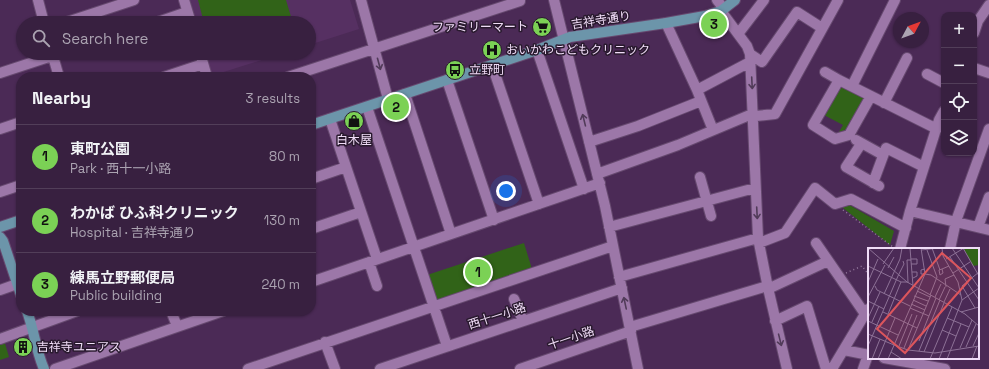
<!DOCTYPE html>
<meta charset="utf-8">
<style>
:root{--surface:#382040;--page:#3f2847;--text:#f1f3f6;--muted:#aba3b1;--line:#523e59;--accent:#7bd155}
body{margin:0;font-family:"Space Grotesk","Noto Sans JP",sans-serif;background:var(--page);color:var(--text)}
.controls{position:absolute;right:12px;top:12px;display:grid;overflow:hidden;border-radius:8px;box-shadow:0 1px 3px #0004}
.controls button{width:36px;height:36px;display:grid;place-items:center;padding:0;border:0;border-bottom:1px solid var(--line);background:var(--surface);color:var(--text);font:20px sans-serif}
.compass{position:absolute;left:893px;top:12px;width:36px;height:36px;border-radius:50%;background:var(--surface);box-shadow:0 1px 3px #0004;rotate:49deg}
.you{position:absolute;left:506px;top:191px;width:14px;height:14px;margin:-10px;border:3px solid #fff;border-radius:50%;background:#1a73e8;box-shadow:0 0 0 6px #1a73e833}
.badge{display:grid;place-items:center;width:26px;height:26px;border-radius:50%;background:var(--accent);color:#111;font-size:13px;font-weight:700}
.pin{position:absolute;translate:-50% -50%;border:2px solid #fff;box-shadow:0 1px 4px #0006}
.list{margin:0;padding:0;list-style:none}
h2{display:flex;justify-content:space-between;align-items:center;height:52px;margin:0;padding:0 16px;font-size:17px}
h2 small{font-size:13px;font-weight:400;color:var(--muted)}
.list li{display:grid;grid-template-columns:26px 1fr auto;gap:12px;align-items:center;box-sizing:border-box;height:64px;padding:0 16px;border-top:1px solid var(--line)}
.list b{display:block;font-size:15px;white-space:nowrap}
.list p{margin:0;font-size:13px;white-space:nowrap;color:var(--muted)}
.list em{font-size:13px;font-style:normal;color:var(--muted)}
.icon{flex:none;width:22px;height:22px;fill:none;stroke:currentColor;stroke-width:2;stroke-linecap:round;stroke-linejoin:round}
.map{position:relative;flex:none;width:989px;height:369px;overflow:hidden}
.search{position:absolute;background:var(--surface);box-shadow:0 1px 3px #0004;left:16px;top:16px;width:300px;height:44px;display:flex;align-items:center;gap:10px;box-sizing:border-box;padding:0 14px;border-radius:22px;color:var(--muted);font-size:15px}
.panel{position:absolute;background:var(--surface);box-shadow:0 1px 3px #0004;left:16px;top:72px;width:300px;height:244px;border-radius:16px}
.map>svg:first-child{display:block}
</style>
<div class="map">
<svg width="989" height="369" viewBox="0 0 989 369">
<rect width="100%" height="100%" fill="#4b2a56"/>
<path fill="#563062" d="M190,0H350L359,29L309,45V23H196Z
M205,53H284L211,76Z"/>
<path fill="#316318" d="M198,0H286L292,20L287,21V23H204Z
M843,83L867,97L848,133L836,137L843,125L822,114Z
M846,203L894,231L890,245L838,204Z
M524,243L532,269L432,302L424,276Z
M4,340L9,357L0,360V342Z"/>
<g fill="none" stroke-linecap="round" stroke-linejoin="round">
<defs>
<path id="minor" d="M38,0L44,23
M184,0L191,23
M361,0L388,99
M554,0L605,206L638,369
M717,0L724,9
M721,11L747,46L750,54L758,238L768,288L787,369
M64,23L134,0
M155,23L187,12
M666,23L697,90L713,130
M974,33L978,21L989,5
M738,34L764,0
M537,50L584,189
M52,53L59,77
M200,53L207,77
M750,54L762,62L797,12L822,28
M492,65L539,204
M974,68L989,73
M825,72L839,80L937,129
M0,73L61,53
M927,74L944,83
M164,77L203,64
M288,77L520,1V0
M447,80L494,220
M839,80L813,125L835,139L849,135L871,96
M852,86L895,0
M697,90L750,62
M405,94L451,234
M884,103L907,58
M367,107L447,346
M330,119L377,259
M0,129L21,122
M856,140L883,155
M589,142L638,126L701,101
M861,144L846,167L879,186
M597,174L678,145L752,114L756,116L775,114L838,0
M700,177L711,216
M311,179L346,167
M873,183L886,148L924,167
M0,192L21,185
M910,211L989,230
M609,227L755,188
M978,227L989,197
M311,229L361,212
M759,243L785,233L815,188L835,204L851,199L906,228
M816,243L865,314
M900,249L910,211L939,120L944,111
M950,249L956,221L989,129
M369,262L377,286
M619,277L758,238
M311,282L600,183
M0,290L17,284
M514,299L523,321
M171,311L177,326
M775,321L807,306L826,369
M630,327L764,287L770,288L828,261
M0,339L77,311
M325,342L335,369
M844,350L869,355
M884,358L945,369
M55,369L223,311
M248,369L613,246
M380,369L622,288
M520,369L631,331
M832,369L868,309
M863,369L868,355"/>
<path id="major" d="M311,125L537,50L570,37L666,23L705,16L721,11L735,0
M0,227L21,220
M0,237L3,241L21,295
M27,311C34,330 36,351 44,369"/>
</defs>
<use href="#minor" stroke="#66496f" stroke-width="12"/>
<use href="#major" stroke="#66496f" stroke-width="12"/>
<path stroke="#94799d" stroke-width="1.5" stroke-dasharray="1 3" stroke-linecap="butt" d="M843,210L893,247
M846,273L862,266L869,275"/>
<use href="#minor" stroke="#9c77a8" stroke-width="10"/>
<use href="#major" stroke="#6c95aa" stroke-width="10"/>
</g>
<defs><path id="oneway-shaft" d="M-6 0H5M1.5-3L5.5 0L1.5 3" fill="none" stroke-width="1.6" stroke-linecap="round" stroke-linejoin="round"/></defs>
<g stroke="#513b59">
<use href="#oneway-shaft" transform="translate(379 64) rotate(75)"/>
<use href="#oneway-shaft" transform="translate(752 83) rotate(87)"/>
<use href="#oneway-shaft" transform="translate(584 120) rotate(-104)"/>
<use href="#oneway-shaft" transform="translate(757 213) rotate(87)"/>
<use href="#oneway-shaft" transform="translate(625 303) rotate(-102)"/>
<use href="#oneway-shaft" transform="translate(780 340) rotate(76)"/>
</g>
<defs>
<symbol id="supermarket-disc" viewBox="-11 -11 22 22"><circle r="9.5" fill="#7bd155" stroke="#291a2e"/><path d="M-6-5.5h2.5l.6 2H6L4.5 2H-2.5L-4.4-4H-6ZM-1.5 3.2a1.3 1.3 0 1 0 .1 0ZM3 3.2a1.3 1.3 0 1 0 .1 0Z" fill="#111"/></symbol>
<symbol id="hospital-disc" viewBox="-11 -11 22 22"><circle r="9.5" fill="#7bd155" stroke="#291a2e"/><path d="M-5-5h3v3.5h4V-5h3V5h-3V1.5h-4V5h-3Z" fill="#111"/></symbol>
<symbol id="bus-disc" viewBox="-11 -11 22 22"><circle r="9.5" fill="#7bd155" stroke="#291a2e"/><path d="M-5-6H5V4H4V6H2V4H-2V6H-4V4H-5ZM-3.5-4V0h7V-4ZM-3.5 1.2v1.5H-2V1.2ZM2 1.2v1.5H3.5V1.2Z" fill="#111"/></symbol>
<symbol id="shop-disc" viewBox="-11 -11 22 22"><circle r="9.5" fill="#7bd155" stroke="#291a2e"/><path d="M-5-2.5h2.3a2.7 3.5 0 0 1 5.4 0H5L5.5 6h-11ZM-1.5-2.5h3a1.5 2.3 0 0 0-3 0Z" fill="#111"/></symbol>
<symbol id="building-disc" viewBox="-11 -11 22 22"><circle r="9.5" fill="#7bd155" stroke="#291a2e"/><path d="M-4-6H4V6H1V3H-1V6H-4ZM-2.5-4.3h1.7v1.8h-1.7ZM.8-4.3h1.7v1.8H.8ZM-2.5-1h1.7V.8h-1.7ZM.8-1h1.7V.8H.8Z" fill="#111"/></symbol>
</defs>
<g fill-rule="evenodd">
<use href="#supermarket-disc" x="531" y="16" width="22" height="22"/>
<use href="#hospital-disc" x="481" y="39" width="22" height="22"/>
<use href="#bus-disc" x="444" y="59" width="22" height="22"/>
<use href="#shop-disc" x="343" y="110" width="22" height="22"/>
<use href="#building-disc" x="12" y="336" width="22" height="22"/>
</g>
<g text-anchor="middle" stroke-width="3" stroke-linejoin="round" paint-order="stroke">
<g font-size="12" fill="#f0dcf7" stroke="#291a2e">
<text transform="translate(601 20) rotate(-9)" y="4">吉祥寺通り</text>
<text transform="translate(497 316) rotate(-18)" y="4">西十一小路</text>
<text transform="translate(571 338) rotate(-19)" y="4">十一小路</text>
</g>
<g font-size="12" fill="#f0dcf7" stroke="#291a2e" text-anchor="start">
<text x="528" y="31" text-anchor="end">ファミリーマート</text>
<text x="506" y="54">おいかわこどもクリニック</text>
<text x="469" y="74">立野町</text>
<text x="354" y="144" text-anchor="middle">白木屋</text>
<text x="37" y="351">吉祥寺ユニアス</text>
</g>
</g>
<g transform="translate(868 248)">
<rect width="111" height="111" fill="#4b2a56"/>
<path d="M111,0V17L105,18L96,1Z" fill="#316318"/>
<path fill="none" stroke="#8d7196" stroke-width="1" d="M0,0L39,34M42,0L45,38M64,0L72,22M84,0L111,40M95,0L111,28M53,2L71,0M59,2L69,29L62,47M82,9L111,52M43,11H49V16H43M78,11L96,0M15,16L26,0M0,18L33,34H39L97,66L111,78M20,20L26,9M57,21L53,22V26H57M74,21L75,25L72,27L71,22L74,21L81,18M44,24H49V28L45,30M85,25L102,14M57,26L63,27L93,47M30,28L36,16L35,13M0,34L10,11M40,35L39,12H43M7,38L9,42L42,58M94,38L107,60M94,38L111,24M78,39L77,31L86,27M49,43L62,49M16,46L32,11L34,0M46,48L60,53M0,49L17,17M67,49L73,36M45,52L58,58M71,52L77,39M94,52L111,40M0,53L16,61M76,54L82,41M43,56L57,62M42,60L61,68M15,64L49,80M93,64L111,59M20,66L33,34M0,70L12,44M79,70L101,79M0,73L30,87M4,74L11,58M74,82L88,88M0,86L26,97M51,93L68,50M26,97L40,102L67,105L111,98M0,98L30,28M31,98L44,66M105,98L111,85M98,99L108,76M36,100L49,67M92,100L104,72M40,102L63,47M51,103L72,52M23,104L34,111M56,104L76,55M4,111L12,91M10,111L27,70M20,111L57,26L53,0M62,111L84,59M71,111L94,52L90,34L75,8L74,0M79,111L93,76M104,111L109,98"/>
<path fill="#dc555c" fill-opacity="0.15" stroke="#dc555c" stroke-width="2" d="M74,5L103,30L37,105L9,81Z"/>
<rect width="111" height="111" fill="none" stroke="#f0dcf7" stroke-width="2"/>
</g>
</svg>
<div class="controls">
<button>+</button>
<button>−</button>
<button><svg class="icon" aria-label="locate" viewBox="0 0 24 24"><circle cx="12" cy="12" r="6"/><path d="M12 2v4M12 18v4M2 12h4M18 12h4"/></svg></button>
<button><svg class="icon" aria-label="layers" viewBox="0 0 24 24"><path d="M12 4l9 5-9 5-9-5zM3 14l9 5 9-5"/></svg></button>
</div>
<svg class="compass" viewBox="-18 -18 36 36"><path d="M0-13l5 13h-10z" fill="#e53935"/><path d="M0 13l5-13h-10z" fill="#aba3b1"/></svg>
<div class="you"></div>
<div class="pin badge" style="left:478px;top:272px">1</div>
<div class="pin badge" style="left:396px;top:107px">2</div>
<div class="pin badge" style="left:714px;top:24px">3</div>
<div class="search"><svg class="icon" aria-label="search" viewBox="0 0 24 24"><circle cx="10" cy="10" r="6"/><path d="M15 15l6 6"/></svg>Search here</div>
<section class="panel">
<h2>Nearby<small>3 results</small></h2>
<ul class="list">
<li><span class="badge">1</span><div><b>東町公園</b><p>Park · 西十一小路</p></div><em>80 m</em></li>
<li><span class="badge">2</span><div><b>わかば ひふ科クリニック</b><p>Hospital · 吉祥寺通り</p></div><em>130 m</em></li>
<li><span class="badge">3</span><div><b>練馬立野郵便局</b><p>Public building</p></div><em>240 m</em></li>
</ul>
</section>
</div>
